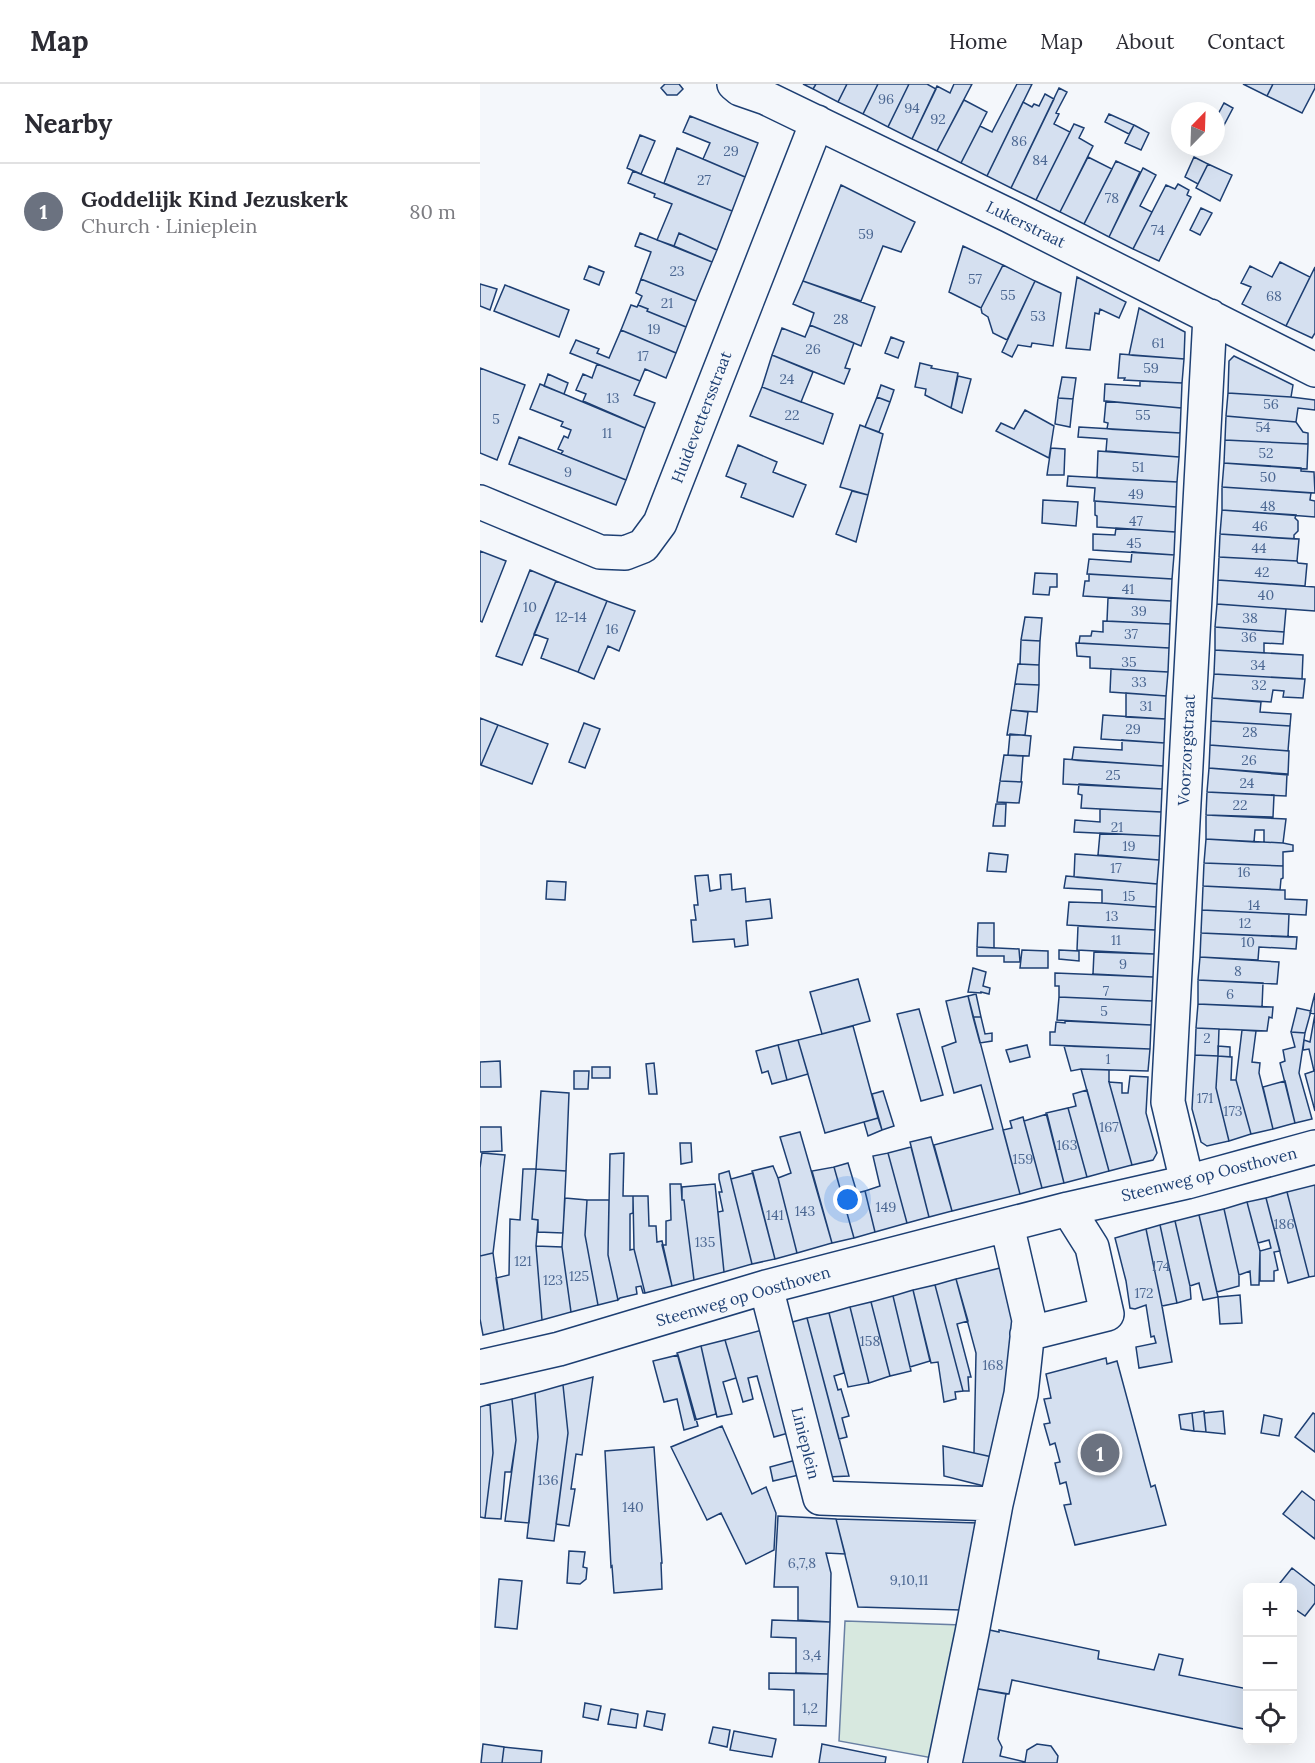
<!DOCTYPE html>
<meta charset="utf-8">
<style>
:root{--surface:#fff;--page:#f2f2f3;--text:#2b2b33;--muted:#7c7c81;--line:#e1e1e2;--accent:#1a73e8}
body{margin:0;font-family:Lora,serif;background:var(--page);color:var(--text)}
.controls{position:absolute;right:18px;bottom:18px;display:grid;overflow:hidden;border-radius:9px;box-shadow:0 6px 24px #0002}
.controls button{width:54px;height:54px;display:grid;place-items:center;padding:0;border:0;border-bottom:2px solid var(--line);background:var(--surface);color:var(--text);font:30px sans-serif}
.compass{position:absolute;left:691px;top:18px;width:54px;height:54px;border-radius:50%;background:var(--surface);box-shadow:0 6px 24px #0002;rotate:23deg}
.you{position:absolute;left:368px;top:1116px;width:21px;height:21px;margin:-15px;border:4px solid #fff;border-radius:50%;background:#1a73e8;box-shadow:0 0 0 9px #1a73e833}
.badge{display:grid;place-items:center;width:39px;height:39px;border-radius:50%;background:var(--accent);color:#fff;font-size:20px;font-weight:700}
.pin{position:absolute;translate:-50% -50%;border:3px solid #fff;box-shadow:0 2px 6px #0006}
.list{margin:0;padding:0;list-style:none}
h2{display:flex;justify-content:space-between;align-items:center;height:78px;margin:0;padding:0 24px;font-size:26px}
h2 small{font-size:20px;font-weight:400;color:var(--muted)}
.list li{display:grid;grid-template-columns:39px 1fr auto;gap:18px;align-items:center;box-sizing:border-box;height:96px;padding:0 24px;border-top:2px solid var(--line)}
.list b{display:block;font-size:22px;white-space:nowrap}
.list p{margin:0;font-size:20px;white-space:nowrap;color:var(--muted)}
.list em{font-size:20px;font-style:normal;color:var(--muted)}
.icon{flex:none;width:33px;height:33px;fill:none;stroke:currentColor;stroke-width:2;stroke-linecap:round;stroke-linejoin:round}
.map{position:relative;flex:none;width:835px;height:1679px;overflow:hidden}
header{display:flex;align-items:center;gap:36px;box-sizing:border-box;height:84px;padding:0 30px;background:var(--surface);border-bottom:2px solid var(--line)}
header strong{font-size:28px}
nav{display:flex;gap:33px;margin-inline-start:auto;font-size:21px}
main{display:flex}
aside{flex:1;background:var(--surface)}
.map>svg:first-child{display:block}
</style>
<header>
<strong>Map</strong>
<nav><a>Home</a><a>Map</a><a>About</a><a>Contact</a></nav>
</header>
<main>
<aside>
<h2>Nearby<small></small></h2>
<ul class="list">
<li><span class="badge" style="background:#6b7280">1</span><div><b>Goddelijk Kind Jezuskerk</b><p>Church · Linieplein</p></div><em>80 m</em></li>
</ul>
</aside>
<div class="map">
<svg width="835" height="1679" viewBox="0 0 835 1679">
<rect width="100%" height="100%" fill="#f4f7fb"/>
<path fill="#d7e8df" stroke="#687fa3" stroke-width="1.5" d="M365,1537L482,1541L458,1675L359,1657Z"/>
<path fill="#d5e0f0" stroke="#1d3f73" stroke-width="1.5" d="M185,0H199L203,5L197,11H187L181,4Z
M323,0H336L333,5Z
M336,0H367L358,18L333,5Z
M367,0H398L383,30L358,18Z
M398,0H429L408,43L383,30Z
M429,0H447L456,5L432,55L408,43Z
M474,0H492L457,67L432,55L457,2L470,9Z
M537,0H552L507,92L481,79L500,42L512,48Z
M763,0H793L787,12Z
M793,0H835V4L822,29L787,12Z
M579,4L587,8L576,29L579,30L574,40L590,48L556,116L531,104Z
M565,10L574,15L531,104L507,92L543,18L552,23L554,20L559,22Z
M484,16L507,28L481,79L457,67Z
M744,19L753,24L743,43L736,40V34Z
M629,30L654,41L649,50L625,38Z
M210,32L278,59L265,93L223,75L230,59L203,48Z
M594,40L604,44L599,54L613,62L580,128L556,116Z
M654,41L669,49L661,66L645,59Z
M160,51L175,57L161,90L147,84Z
M197,64L265,93L252,127L184,99Z
M608,73L632,85L604,140L580,128Z
M714,73L728,80L718,100L705,93Z
M636,77L660,88L629,153L604,140Z
M728,80L752,91L740,117L716,104Z
M663,84L676,91L660,122L672,128L653,165L629,153Z
M153,87L252,127L237,166L199,149L194,162L177,156L192,120L174,113L175,110L148,99Z
M698,100L709,106L707,111L711,113L679,177L653,165L686,101L695,105Z
M361,101L435,138L421,168L403,162L381,217L323,197Z
M721,124L732,129L720,151L710,146Z
M160,149L232,178L216,217L161,195L171,168L155,162Z
M199,149L237,166L232,178L194,162Z
M483,162L523,181L501,224L469,208Z
M800,178L830,193L806,242L762,220L771,203L761,199L770,182L792,193Z
M523,181L555,197L527,256L513,249L508,233L502,229L501,224Z
M109,182L124,188L119,201L104,195Z
M835,183V249L832,254L806,242Z
M597,193L646,218L639,234L620,225L619,230L615,229L610,266L586,264Z
M161,195L216,217L206,243L167,227L168,225L158,221L162,212L156,209Z
M323,197L395,223L381,262L330,241L334,229L313,220Z
M555,197L581,209L573,262L552,259L551,263L538,261L532,273L522,268Z
M0,200L17,205L10,226L0,222Z
M25,201L89,226L79,253L14,227Z
M151,221L157,223L158,221L168,225L167,227L206,243L196,269L141,246Z
M659,224L705,248L704,275L649,271Z
M330,241L374,259L365,284L370,285L364,300L292,271L302,244L325,253Z
M141,246L196,269L186,294L165,285L160,297L90,269L96,256L119,265L117,269L129,274Z
M411,253L424,258L418,274L405,269Z
M640,270L704,275L702,299L644,296L645,294H638Z
M292,271L333,288L321,318L282,303Z
M754,272L813,301L811,313L748,309L749,277Z
M440,279L452,282L451,284L478,289L471,324L445,311L446,305L435,303Z
M117,280L160,297L154,311L175,319L165,344L103,317L106,310L96,306L103,290L112,294Z
M0,284L45,301L17,376L0,369Z
M68,290L88,299L84,310L64,302Z
M478,292L491,295L482,329L471,324Z
M582,293L596,294L593,315L578,314Z
M660,297L702,299L701,324L624,317L625,300L660,302Z
M60,300L165,344L146,396L81,370L83,367L78,365L84,352L88,354L91,346L81,342L83,338L50,325Z
M401,301L414,306L410,318L397,313Z
M282,303L353,330L343,360L270,332Z
M748,309L811,313L835,316V326L818,324L816,338L746,332Z
M397,313L410,318L399,348L385,343Z
M578,314L593,315L590,343L575,340Z
M626,317L701,324L700,349L627,345L628,339L624,338Z
M545,326L574,342L569,374L516,347L521,339L534,345Z
M746,332L816,338L823,348L828,349V360L745,356Z
M380,341L403,350L388,411L360,403Z
M599,343L700,349L699,373L626,367L627,355L598,353Z
M39,353L146,396L136,421L29,380Z
M745,356L828,360L827,385L744,379Z
M258,361L297,378L293,388L326,401L313,433L261,413L266,400L246,392Z
M571,364L585,365L584,391H567Z
M618,367L699,373L697,398L617,394Z
M744,379L821,384V387L834,388L835,409L742,403Z
M588,392L697,398L696,423L614,417L615,404L587,402Z
M742,403L831,409L830,416L835,417V433L742,426Z
M372,407L388,411L376,458L356,450Z
M563,416L598,418L596,442L562,439Z
M615,417L696,423L695,448L617,443V432L615,431Z
M742,426L816,431L815,434L818,437V447L814,451V455L740,450Z
M636,444L695,448L694,471L613,466V450L635,451Z
M740,450L819,455L817,477L739,473Z
M0,467L26,477L2,538L0,537Z
M652,468L694,471L692,495L607,490L609,475L651,478Z
M739,473L817,477L818,479L827,480L825,502L738,496Z
M50,486L76,497L42,581L16,572Z
M555,489L577,490V503H570L569,511L553,510Z
M609,490L692,495L691,517L603,512L605,497H609Z
M738,496L835,503V527L737,520Z
M76,497L127,517L98,588L61,574L68,555L54,550Z
M628,514L691,517L690,540L627,537Z
M127,517L155,527L139,567L128,562L114,595L98,588Z
M737,520L806,525L804,548L735,543Z
M545,533L562,534L560,557L541,556Z
M623,537L690,540L689,564L599,559L600,552H611L612,547L623,548Z
M735,543L804,548L803,560L784,559V569L735,566Z
M541,556L560,557L559,581L540,580Z
M596,559L689,564L688,588L610,584V573L597,572Z
M735,566L823,571L822,595L734,590Z
M538,580L559,581V601L535,600Z
M631,585L688,588L686,612L630,608Z
M734,590L825,595L823,614L803,613L804,607L793,606L791,618L732,614Z
M535,600L559,601L557,628L531,626Z
M646,609L686,612L685,635L646,633Z
M732,614L781,618L780,628L811,630L810,642L731,637Z
M531,626L548,628L545,651H527Z
M623,631L685,635L684,659L621,655Z
M0,634L18,641L1,681L0,680Z
M731,637L810,642L808,667L730,661Z
M104,639L120,645L105,684L89,678Z
M18,641L68,660L52,700L1,681Z
M530,650L551,652L549,672L528,671Z
M642,656L684,659L683,682L592,676L594,663L642,666Z
M730,661L809,667L808,691L729,684Z
M524,671L543,672L541,698L520,697Z
M584,675L683,682L682,705L583,700Z
M729,684L807,690L806,712L727,708Z
M520,697L542,698L539,719L517,718Z
M599,700L682,705L681,728L601,724L602,711L598,710Z
M727,708L794,711L793,733L726,731Z
M516,720H526L525,742H513Z
M620,725L681,728L680,752L594,748L595,736L620,738Z
M726,731L806,735L803,759L784,758V746H775L774,758L726,755Z
M620,749L680,752L679,776L618,771Z
M726,755L803,759L813,761V767L803,768V782L724,779Z
M509,769L528,771L526,788L507,787Z
M595,770L679,776L677,800L594,793Z
M724,779L803,782V794L801,795L800,806L723,802Z
M251,790L252,806L265,804L266,818L290,815L292,834L266,837L268,861L255,863L254,855L213,858L211,836H216L214,821H218L215,792L228,791L230,807L241,805L240,791Z
M586,792L677,800L676,823L622,819V806L584,804Z
M67,797L86,798L85,816L66,815Z
M723,802L805,806V815L827,816L826,831L722,826Z
M589,818L622,819L676,823L675,846L587,841Z
M722,826L809,830L808,853L721,849Z
M498,839H514V864L497,863Z
M598,842L675,846L674,870L597,866Z
M721,849L817,853L816,865L779,863L778,876L720,873Z
M497,863L539,865L540,878H524V872H497Z
M542,866L568,867V884H540Z
M579,866L599,867V877L579,875Z
M614,868L674,870L673,893L613,890Z
M720,873L799,878L797,900L718,896Z
M493,884L506,888L503,902L510,904L509,910L501,908V909L488,908Z
M575,889L673,893L672,917L579,913V902H575Z
M378,895L390,937L342,950L330,908Z
M718,896L783,899L782,923L718,920Z
M835,909V930L830,929Z
M496,910L501,933H493L488,912Z
M488,912L540,1110L472,1127L454,1061L513,1045L501,1001L474,1009L462,963L476,958L466,917Z
M579,913L672,917L671,941L577,936Z
M718,920L793,923L792,934L789,933L787,947L716,944Z
M817,924L831,927L825,949L811,948Z
M439,925L463,1011L441,1017L417,930Z
M835,930V1027L825,990L834,987L829,965L823,966L824,956L830,958Z
M493,933H501L505,950L512,949V957L500,959Z
M585,937L671,941L670,965L570,961V948H575L576,938L585,939Z
M373,942L398,1034L345,1049L318,956Z
M716,944L739,945L738,972L715,971Z
M762,946L776,947L772,978L780,979L779,989L793,1045L771,1050L756,996Z
M811,948L825,949L819,989L832,1035L815,1039L800,979L805,977L803,966L815,963Z
M318,956L328,990L307,996L298,961Z
M298,961L307,996L292,1000L288,987L282,989L276,967Z
M547,961L550,973L530,978L526,966Z
M584,962L670,965L668,987L601,985L591,987Z
M738,962L750,963V973L738,972Z
M715,971L738,972L736,1004L749,1057L727,1062L721,1058L712,1025Z
M738,972L752,973L751,996H756L771,1050L749,1057L736,1004Z
M20,977L21,1003H0V978Z
M174,979L177,1010H169L166,980Z
M112,983H130V994H112Z
M601,985L629,986V998L652,1081L629,1087Z
M94,987H109L108,1005H94Z
M650,992L668,993L666,1029L677,1069L673,1076L652,1081L629,998L642,999V1009H648Z
M805,997L815,1039L793,1045L783,1003Z
M607,1006L629,1087L607,1093L588,1024L596,1022L593,1010Z
M61,1007L89,1009L86,1087L56,1085Z
M403,1007L414,1042L402,1046L392,1010Z
M588,1024L607,1093L584,1099L566,1029Z
M567,1030L584,1099L562,1104L544,1037Z
M543,1033L562,1104L540,1110L523,1046L532,1044L530,1037Z
M398,1034L402,1046L388,1052L384,1038Z
M0,1043H21L22,1067L0,1068Z
M320,1048L352,1159L317,1169L298,1094L311,1089L300,1053Z
M451,1053L472,1127L449,1133L430,1058Z
M200,1059H211L212,1078L201,1080Z
M431,1063L449,1133L427,1139L408,1069Z
M2,1069L25,1071L13,1169L0,1172V1084Z
M144,1069L143,1112H153V1129L150,1130V1166L154,1165L165,1209H163L161,1202L156,1203L157,1210L140,1214L138,1216L128,1171L130,1070Z
M408,1069L427,1139L395,1148L385,1107L400,1102L393,1072Z
M368,1079L377,1109L385,1107L395,1148L374,1154L354,1083Z
M293,1082L298,1094L317,1169L295,1175L272,1087Z
M354,1083L374,1154L352,1159L332,1087Z
M43,1085H56L52,1135L58,1136L56,1162L62,1236L24,1246L16,1194L29,1191L30,1135L40,1136Z
M56,1085L86,1087L83,1149L58,1148V1136L52,1135Z
M249,1087L272,1180L244,1188L238,1128L243,1127L239,1108H242L239,1095V1090Z
M273,1089L295,1175L272,1180L251,1095Z
M190,1100H201L202,1116H204L214,1196L192,1202L182,1161H186V1137L191,1136Z
M235,1100L244,1188L214,1196L204,1116H202V1103Z
M835,1101V1192L829,1193L807,1108Z
M807,1108L829,1193L808,1199L786,1114Z
M153,1112H168L169,1142H176L177,1158L182,1157L192,1202L165,1209L154,1165Z
M85,1114L107,1116L105,1151L118,1221L91,1228L82,1163Z
M786,1114L800,1167L794,1168L798,1186L794,1187V1197H780V1167L791,1164L789,1156L778,1159L767,1118Z
M107,1116H129L128,1171L138,1216L118,1221L105,1151Z
M767,1118L780,1167L779,1201H771L770,1187L759,1191L744,1125Z
M744,1125L759,1191V1202L737,1208L719,1131Z
M719,1131L738,1213L723,1216L719,1199L710,1202L695,1137Z
M695,1137L710,1202L711,1215L697,1219L680,1141Z
M680,1141L697,1219L682,1222L666,1145Z
M666,1145L682,1222L692,1278L659,1284L656,1263L676,1259L674,1252L671,1253L666,1221L655,1225L650,1224L646,1197L635,1154Z
M56,1162L82,1163L91,1228L62,1236Z
M13,1169L24,1246L3,1251L0,1235V1172Z
M524,1183L537,1227L530,1294L517,1374L494,1369L496,1269L476,1195Z
M476,1195L488,1237L477,1240L491,1293H488L489,1307H483L455,1201Z
M455,1201L483,1307L475,1308L476,1315L464,1318L458,1278L451,1279L433,1206Z
M433,1206L450,1277L430,1283L413,1212Z
M760,1211L762,1239L740,1240L738,1213Z
M413,1212L431,1287L410,1292L391,1218Z
M391,1218L410,1292L389,1299L370,1223Z
M370,1223L389,1299L368,1303L349,1229Z
M349,1229L364,1289L354,1292L358,1306L361,1305L369,1332L362,1334L367,1353L359,1355L327,1234Z
M327,1234L369,1392L347,1393L305,1240Z
M286,1245L312,1348L294,1353L277,1292L268,1294L273,1315L263,1318L245,1256Z
M245,1256L256,1294L243,1298L252,1330L237,1333L221,1262Z
M221,1262L236,1330L215,1336L197,1269Z
M198,1271L218,1342L204,1346L197,1315L184,1318L173,1277Z
M626,1274L627,1280L637,1277L671,1403L675,1401L686,1441L595,1461L584,1421L591,1420L586,1398L580,1400L575,1379L580,1378L575,1359L570,1361L564,1340L570,1339L564,1315L571,1314L566,1290Z
M113,1293L102,1371L96,1370L91,1405H95L89,1442L76,1440L88,1349L83,1301Z
M83,1301L88,1349L74,1457L47,1454L58,1353L55,1309Z
M55,1309L58,1353L49,1439L25,1437L36,1356L32,1315Z
M32,1315L36,1356L31,1388H25L21,1435L5,1434L13,1369L10,1320Z
M10,1320L13,1369L5,1434L0,1433V1323Z
M724,1327L726,1348L714,1347L712,1329Z
M743,1327L745,1350L726,1348L724,1329Z
M712,1329L714,1347L701,1345L699,1331Z
M833,1329L835,1330V1368L815,1353Z
M784,1331L802,1335L799,1352L781,1349Z
M242,1342L272,1410L286,1403L296,1429L294,1466L266,1480L241,1429L227,1436L191,1363Z
M463,1362L512,1373L504,1402L464,1392Z
M174,1363L182,1479H181L182,1505L134,1509L132,1482L131,1483L125,1367Z
M316,1376L319,1391L293,1397L290,1383Z
M822,1407L835,1417V1455L803,1430Z
M298,1432L356,1435L365,1470L346,1469L351,1489L350,1538L318,1536V1503H294Z
M356,1435L499,1439L481,1526L378,1523Z
M89,1467L105,1468L103,1483L107,1484L106,1495L100,1500L87,1499Z
M812,1484L835,1502V1519L825,1532L812,1523V1504H796Z
M19,1495L42,1497L37,1545L15,1543Z
M292,1536L350,1538L348,1590L316,1589V1554L291,1553Z
M505,1545L519,1548V1546L619,1567L618,1575L674,1586L679,1570L703,1575L699,1591L768,1605V1628L764,1645L532,1596L529,1610L493,1604Z
M289,1589L348,1590L346,1642L314,1641V1606L289,1605Z
M493,1604L526,1610L518,1655L522,1663L520,1672L545,1678L547,1666L557,1660L571,1662L578,1672L577,1679H477Z
M105,1619L121,1622L118,1636L103,1633Z
M131,1625L158,1630L156,1644L128,1640Z
M167,1627L185,1630L182,1646L164,1642Z
M233,1643L250,1646L247,1663L229,1659Z
M254,1647L296,1655L292,1673L250,1666Z
M3,1660L24,1663L22,1679H1Z
M342,1660L406,1673L405,1679H339Z
M24,1663L62,1667L61,1679H22Z"/>
<g fill="none" stroke-linecap="round" stroke-linejoin="round">
<defs>
<path id="minor" d="M254,0L260,5L286,14L530,132L835,286
M0,418L120,468L145,469L163,462L180,439L337,38
M707,1098L688,1018L730,232
M286,1203L340,1414L516,1420
M547,1250L627,1230L612,1163L588,1125
M0,1283L79,1265L286,1203L588,1125L707,1098L835,1063
M465,1679L492,1549L516,1420L541,1310L549,1236L527,1141"/>
</defs>
<use href="#minor" stroke="#1d3f73" stroke-width="36"/>
<use href="#minor" stroke="#f4f7fb" stroke-width="33"/>
</g>
<g text-anchor="middle" stroke-width="4.5" stroke-linejoin="round" paint-order="stroke">
<g font-size="14" fill="#4b6792">
<text x="406" y="20">96</text>
<text x="432" y="29">94</text>
<text x="458" y="40">92</text>
<text x="539" y="62">86</text>
<text x="251" y="72">29</text>
<text x="560" y="81">84</text>
<text x="224" y="101">27</text>
<text x="632" y="119">78</text>
<text x="678" y="151">74</text>
<text x="386" y="155">59</text>
<text x="197" y="192">23</text>
<text x="495" y="200">57</text>
<text x="528" y="216">55</text>
<text x="794" y="217">68</text>
<text x="187" y="224">21</text>
<text x="558" y="237">53</text>
<text x="361" y="240">28</text>
<text x="174" y="250">19</text>
<text x="678" y="264">61</text>
<text x="333" y="270">26</text>
<text x="163" y="277">17</text>
<text x="671" y="289">59</text>
<text x="307" y="300">24</text>
<text x="133" y="319">13</text>
<text x="791" y="325">56</text>
<text x="312" y="336">22</text>
<text x="663" y="336">55</text>
<text x="16" y="340">5</text>
<text x="783" y="348">54</text>
<text x="127" y="354">11</text>
<text x="786" y="374">52</text>
<text x="658" y="388">51</text>
<text x="88" y="393">9</text>
<text x="788" y="398">50</text>
<text x="656" y="415">49</text>
<text x="788" y="427">48</text>
<text x="656" y="442">47</text>
<text x="780" y="447">46</text>
<text x="654" y="464">45</text>
<text x="779" y="469">44</text>
<text x="782" y="493">42</text>
<text x="648" y="510">41</text>
<text x="786" y="516">40</text>
<text x="50" y="528">10</text>
<text x="659" y="532">39</text>
<text x="91" y="538">12-14</text>
<text x="770" y="539">38</text>
<text x="132" y="550">16</text>
<text x="651" y="555">37</text>
<text x="769" y="558">36</text>
<text x="649" y="583">35</text>
<text x="778" y="586">34</text>
<text x="659" y="603">33</text>
<text x="779" y="606">32</text>
<text x="666" y="627">31</text>
<text x="653" y="650">29</text>
<text x="770" y="653">28</text>
<text x="769" y="681">26</text>
<text x="633" y="696">25</text>
<text x="767" y="704">24</text>
<text x="760" y="726">22</text>
<text x="637" y="748">21</text>
<text x="649" y="767">19</text>
<text x="636" y="789">17</text>
<text x="764" y="793">16</text>
<text x="649" y="817">15</text>
<text x="774" y="826">14</text>
<text x="632" y="837">13</text>
<text x="765" y="844">12</text>
<text x="636" y="861">11</text>
<text x="768" y="863">10</text>
<text x="643" y="885">9</text>
<text x="758" y="892">8</text>
<text x="626" y="912">7</text>
<text x="750" y="915">6</text>
<text x="624" y="932">5</text>
<text x="727" y="959">2</text>
<text x="628" y="980">1</text>
<text x="725" y="1019">171</text>
<text x="753" y="1032">173</text>
<text x="629" y="1048">167</text>
<text x="587" y="1066">163</text>
<text x="543" y="1080">159</text>
<text x="406" y="1128">149</text>
<text x="325" y="1132">143</text>
<text x="295" y="1136">141</text>
<text x="804" y="1145">186</text>
<text x="225" y="1163">135</text>
<text x="43" y="1182">121</text>
<text x="681" y="1187">174</text>
<text x="99" y="1197">125</text>
<text x="73" y="1201">123</text>
<text x="664" y="1214">172</text>
<text x="390" y="1262">158</text>
<text x="513" y="1286">168</text>
<text x="68" y="1401">136</text>
<text x="153" y="1428">140</text>
<text x="322" y="1484">6,7,8</text>
<text x="429" y="1501">9,10,11</text>
<text x="332" y="1576">3,4</text>
<text x="330" y="1629">1,2</text>
</g>
<g font-size="16" fill="#1d3f73" stroke="#f4f7fb">
<text transform="translate(546 140) rotate(26)" y="6">Lukerstraat</text>
<text transform="translate(221 333) rotate(-69)" y="6">Huidevettersstraat</text>
<text transform="translate(706 666) rotate(-87)" y="6">Voorzorgstraat</text>
<text transform="translate(729 1090) rotate(-14)" y="6">Steenweg op Oosthoven</text>
<text transform="translate(263 1212) rotate(-16)" y="6">Steenweg op Oosthoven</text>
<text transform="translate(326 1359) rotate(76)" y="6">Linieplein</text>
</g>
</g>
</svg>
<div class="controls">
<button>+</button>
<button>−</button>
<button><svg class="icon" aria-label="locate" viewBox="0 0 24 24"><circle cx="12" cy="12" r="6"/><path d="M12 2v4M12 18v4M2 12h4M18 12h4"/></svg></button>
</div>
<svg class="compass" viewBox="-18 -18 36 36"><path d="M0-13l5 13h-10z" fill="#e53935"/><path d="M0 13l5-13h-10z" fill="#7c7c81"/></svg>
<div class="you"></div>
<div class="pin badge" style="left:620px;top:1369px;background:#6b7280">1</div>
</div>
</main>
